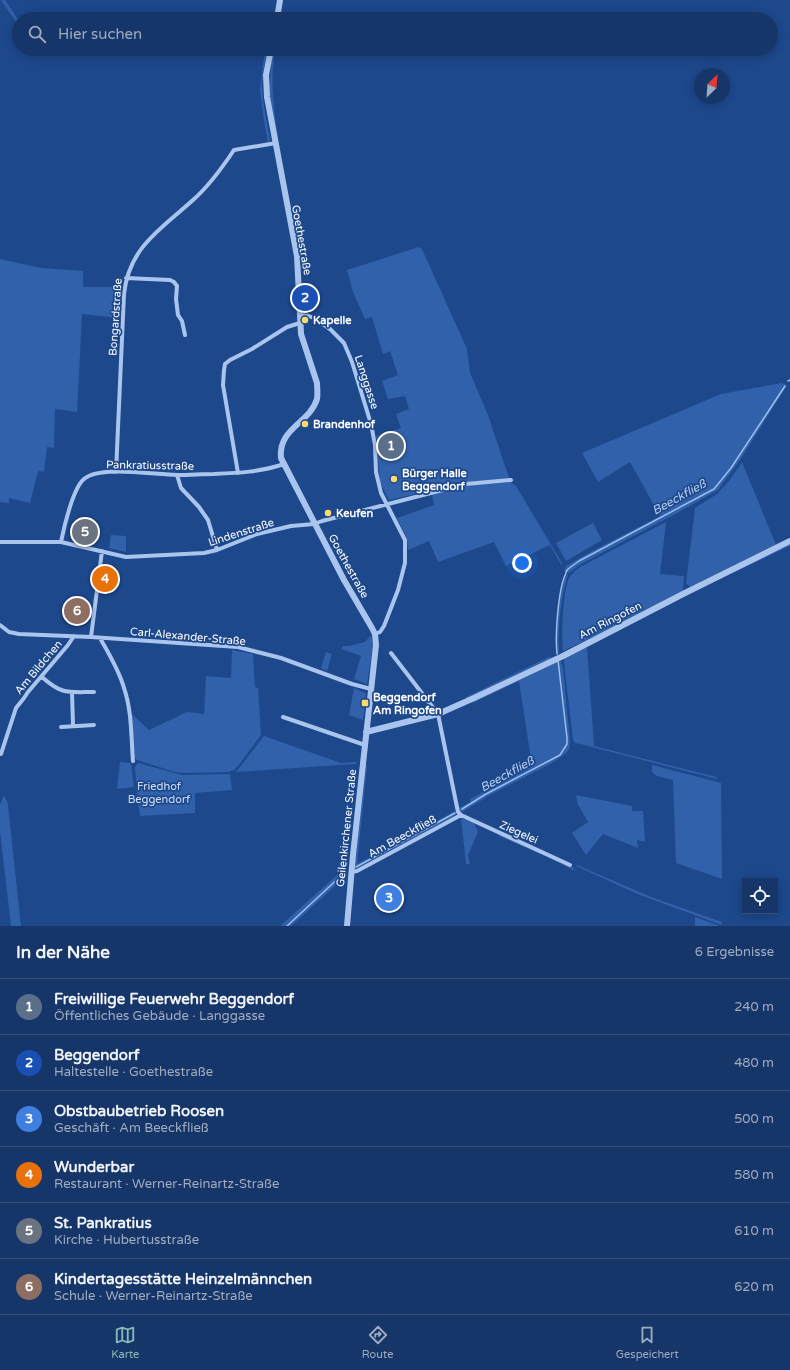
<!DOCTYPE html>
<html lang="de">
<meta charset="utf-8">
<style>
:root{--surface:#163669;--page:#234171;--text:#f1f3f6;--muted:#9eabc0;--line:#35507d;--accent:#8bbbb9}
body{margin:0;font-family:"Varela Round",sans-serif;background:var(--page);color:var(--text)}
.controls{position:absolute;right:12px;bottom:12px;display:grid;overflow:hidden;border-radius:0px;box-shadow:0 2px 10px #0003}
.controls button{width:36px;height:36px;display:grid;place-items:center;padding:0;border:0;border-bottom:1px solid var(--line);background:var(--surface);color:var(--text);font:20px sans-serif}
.compass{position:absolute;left:694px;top:68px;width:36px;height:36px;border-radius:50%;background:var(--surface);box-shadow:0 2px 10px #0003;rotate:25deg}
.you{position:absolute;left:522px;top:563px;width:14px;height:14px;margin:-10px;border:3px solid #fff;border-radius:50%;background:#1a73e8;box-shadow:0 0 0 6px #1a73e833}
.badge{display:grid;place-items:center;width:26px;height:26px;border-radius:50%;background:var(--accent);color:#fff;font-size:13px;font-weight:700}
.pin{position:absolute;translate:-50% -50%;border:2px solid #fff;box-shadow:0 1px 4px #0006}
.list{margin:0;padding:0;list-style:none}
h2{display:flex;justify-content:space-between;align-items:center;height:52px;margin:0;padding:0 16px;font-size:17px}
h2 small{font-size:13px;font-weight:400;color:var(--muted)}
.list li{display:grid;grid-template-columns:26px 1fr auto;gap:12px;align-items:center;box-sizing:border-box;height:56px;padding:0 16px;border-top:1px solid var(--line)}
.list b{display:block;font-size:15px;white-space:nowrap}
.list p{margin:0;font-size:13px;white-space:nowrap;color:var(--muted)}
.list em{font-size:13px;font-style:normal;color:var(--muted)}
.icon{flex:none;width:22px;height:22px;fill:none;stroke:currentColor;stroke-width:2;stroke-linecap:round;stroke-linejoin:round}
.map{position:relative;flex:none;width:790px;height:926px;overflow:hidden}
.search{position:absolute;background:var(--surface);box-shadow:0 2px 10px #0003;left:12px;right:12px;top:12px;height:44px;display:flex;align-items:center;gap:10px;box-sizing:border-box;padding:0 14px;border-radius:22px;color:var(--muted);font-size:15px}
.sheet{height:388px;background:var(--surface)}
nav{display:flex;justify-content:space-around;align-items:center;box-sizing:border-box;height:56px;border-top:1px solid var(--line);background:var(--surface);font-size:11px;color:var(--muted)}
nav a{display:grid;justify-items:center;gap:2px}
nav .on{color:var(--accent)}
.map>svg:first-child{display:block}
</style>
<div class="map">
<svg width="790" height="926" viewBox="0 0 790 926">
<rect width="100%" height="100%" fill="#1d488c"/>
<path fill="#3061aa" d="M1,0H5L19,21V26Z
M265,49H268C265,60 263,72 262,83C262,102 267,121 270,140L268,142L264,121L260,90Z
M273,49H275C269,85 275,119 281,155L278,149L270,105L269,88Z
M419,247L422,249L467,349L470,373L488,415L509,478L464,483L389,500L380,482L376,436L401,428L396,414L409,409L405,396L388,399L382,381L398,375L390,351L383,354L372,317L365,319L353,292L347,270Z
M0,259L41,268L83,271V287H122L120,318L82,314L77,412L55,409L54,448L47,447L44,472L38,471L30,503L9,498V503L0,502Z
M782,383L786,385V387L740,460L718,490L677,513L581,564L569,573L564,571L566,566L585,555L660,516L630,462L598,482L582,453L721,394Z
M742,462L776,545L690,587L686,583L695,508L717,494L729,481Z
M510,482L516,486L562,563V566L550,545L506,566L494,542L438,562L429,541L408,550L407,538L397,518L434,505L432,494L466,486Z
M666,522L660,574L684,576L683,591L609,629L563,651C561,636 563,591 569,578C572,573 576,570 580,567Z
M593,523L602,540L566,561L556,543Z
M111,535L126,536V552L109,548Z
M790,544V546L700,588L587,647L594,746L716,777L717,779L580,744L575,743L573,740L565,672L564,660L566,657L654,611Z
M566,575H568C560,598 558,629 559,653H557C556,635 558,591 566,575Z
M371,635L373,645L367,684L354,679L361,656L341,649L343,646H349L365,642Z
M232,650L253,654L255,687L258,688L261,735L238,766L234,770L228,772L183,773L175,772L137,760L134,756L131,715H133L149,730L187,712L204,714L206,676L231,678Z
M326,652L332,654L327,671L321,668Z
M551,656L550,659L467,699L466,697Z
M560,659L563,667L570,742L569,749L566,753L552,763L490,795L462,812L460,811L459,808L471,802L470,799L532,766L519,681L475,702L471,703V702Z
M354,688L366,693L363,720L349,715Z
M264,736L341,763L356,762V764L236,772Z
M120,762L130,763L131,765L134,787L117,789Z
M138,763L182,775L230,774L232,790L195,793V813L140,816L137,793L135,768L136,765Z
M365,765H367L357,864L399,842L455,811L456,814L453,817L355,869L359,819Z
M652,765L721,783L722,879L676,863L673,780L657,776L652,772Z
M356,766L346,876L291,926H280L346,867Z
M4,795L8,804L9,815L21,926H11L0,831V805Z
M576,795L632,806V811H643L645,842L637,840L638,848L603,834L586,855L572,833L588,822L579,806H578Z
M461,818L474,823L478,832L468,855L470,864H466Z
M500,834L574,868L575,871L552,859L499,836Z
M577,865L651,897L722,922V925L640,895L576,866Z
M695,917L720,926H695Z"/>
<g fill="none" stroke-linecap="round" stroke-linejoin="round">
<path stroke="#9dbfee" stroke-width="1.5" d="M788,381L790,380
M566,572L568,569L579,561L714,489L731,468L785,386
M557,654C555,636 558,589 566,573
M462,809L486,794L560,755L567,744V738L558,660
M356,867L455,813
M287,926L344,873"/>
<path stroke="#aac5ed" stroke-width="4" d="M126,278L170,280L174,282L177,286L176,299L178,315L182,321L185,335
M300,315L309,316L316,319L330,329L344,343L352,362L371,424L375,445L376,472L381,493L405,540V563L398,590L384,626L380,632L375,634
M116,472L124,294C129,247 161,229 193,200C209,186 222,168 234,150L276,143
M238,473L223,385L224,370L225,364L230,360L252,349L287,327L300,323
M177,475L181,488L199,507L208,520L217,550
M0,542H61L126,557L204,553L217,550L257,534L291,526L314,524L322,521L466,484L511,480
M61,542C64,527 73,488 84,479C101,465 155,475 177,475C190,475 202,474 214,474C238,473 261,472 284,464
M0,625L9,632L19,634L91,637L238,647L281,658L352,684L371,689
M91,637L102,551
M100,638C109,654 119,670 124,688C132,711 131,737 133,761
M391,653L438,714L458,812L461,815
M42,677C62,695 68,692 94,692
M72,692L73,726
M283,717L365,745
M61,727L94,725
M1,754L16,708L24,698L28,692L68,645L74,636
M461,815L570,865
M351,872L357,871L461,815"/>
<path stroke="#aac5ed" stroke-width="6" d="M277,19L280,0
M271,49L266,75L267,97L297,256L301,334L317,383C317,388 318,394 317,399C310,423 278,428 281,458L344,580L372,628L375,634L376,645L353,855L347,926
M366,732L438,714L474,698L563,656L685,593L790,541"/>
</g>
<g fill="#fcd968" stroke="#1d488c" stroke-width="1.5">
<circle cx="305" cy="320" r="4"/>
<circle cx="305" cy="424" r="4"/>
<circle cx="394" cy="479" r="4"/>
<circle cx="328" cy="513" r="4"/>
<rect x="361" y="699" width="8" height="8" rx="2"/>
</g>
<g text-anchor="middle" stroke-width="3.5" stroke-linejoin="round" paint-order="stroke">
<g font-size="11" fill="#fff" stroke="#1d488c">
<text transform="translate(302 240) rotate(80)" y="4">Goethestraße</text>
<text transform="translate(115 317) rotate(-86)" y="4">Bongardstraße</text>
<text transform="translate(367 382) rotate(72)" y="4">Langgasse</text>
<text transform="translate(150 465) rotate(1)" y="4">Pankratiusstraße</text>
<text transform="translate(241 532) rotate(-18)" y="4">Lindenstraße</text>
<text transform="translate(349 566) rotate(61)" y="4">Goethestraße</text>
<text transform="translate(610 620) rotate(-27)" y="4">Am Ringofen</text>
<text transform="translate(188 636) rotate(5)" y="4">Carl-Alexander-Straße</text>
<text transform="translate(38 667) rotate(-50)" y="4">Am Bildchen</text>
<text transform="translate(346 828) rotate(-84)" y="4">Geilenkirchener Straße</text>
<text transform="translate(519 832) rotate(24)" y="4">Ziegelei</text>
<text transform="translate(402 836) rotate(-29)" y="4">Am Beeckfließ</text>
</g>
<g font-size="11" font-weight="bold" fill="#fff" stroke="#1d488c" text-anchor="start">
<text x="313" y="324">Kapelle</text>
<text x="313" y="428">Brandenhof</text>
<text x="402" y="477">Bürger Halle<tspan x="402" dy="13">Beggendorf</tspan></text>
<text x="336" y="517">Keufen</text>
<text x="373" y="701">Beggendorf<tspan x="373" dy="13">Am Ringofen</tspan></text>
</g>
<g font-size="11" fill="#cfe0f9" stroke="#1d488c">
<text x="159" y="790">Friedhof<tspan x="159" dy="13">Beggendorf</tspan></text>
</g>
<g font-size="12" font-style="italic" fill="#b5cff4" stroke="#1d488c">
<text transform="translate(679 497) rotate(-29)" y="4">Beeckfließ</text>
<text transform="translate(507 774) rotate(-29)" y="4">Beeckfließ</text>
</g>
</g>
</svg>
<div class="controls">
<button><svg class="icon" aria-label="locate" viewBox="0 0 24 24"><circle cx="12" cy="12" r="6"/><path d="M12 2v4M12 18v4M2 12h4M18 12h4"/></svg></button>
</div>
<svg class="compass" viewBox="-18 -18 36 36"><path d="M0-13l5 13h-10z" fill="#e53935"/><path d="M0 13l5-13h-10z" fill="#9eabc0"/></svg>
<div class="you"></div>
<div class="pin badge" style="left:391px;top:446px;background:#5c6f8a">1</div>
<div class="pin badge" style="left:305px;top:298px;background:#1a4fb4">2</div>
<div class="pin badge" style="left:389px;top:898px;background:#3f7fe0">3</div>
<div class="pin badge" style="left:105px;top:579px;background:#e8710a">4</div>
<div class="pin badge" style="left:85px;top:532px;background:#6b7280">5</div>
<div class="pin badge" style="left:77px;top:611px;background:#8d6e63">6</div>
<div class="search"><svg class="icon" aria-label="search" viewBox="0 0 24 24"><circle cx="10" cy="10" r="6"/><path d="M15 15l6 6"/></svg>Hier suchen</div>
</div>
<section class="sheet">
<h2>In der Nähe<small>6 Ergebnisse</small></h2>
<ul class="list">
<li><span class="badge" style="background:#5c6f8a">1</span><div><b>Freiwillige Feuerwehr Beggendorf</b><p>Öffentliches Gebäude · Langgasse</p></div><em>240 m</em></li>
<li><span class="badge" style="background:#1a4fb4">2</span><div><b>Beggendorf</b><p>Haltestelle · Goethestraße</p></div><em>480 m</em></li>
<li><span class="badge" style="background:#3f7fe0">3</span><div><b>Obstbaubetrieb Roosen</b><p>Geschäft · Am Beeckfließ</p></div><em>500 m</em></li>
<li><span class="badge" style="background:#e8710a">4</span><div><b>Wunderbar</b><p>Restaurant · Werner-Reinartz-Straße</p></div><em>580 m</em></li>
<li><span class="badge" style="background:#6b7280">5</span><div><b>St. Pankratius</b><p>Kirche · Hubertusstraße</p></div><em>610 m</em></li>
<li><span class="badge" style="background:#8d6e63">6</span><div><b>Kindertagesstätte Heinzelmännchen</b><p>Schule · Werner-Reinartz-Straße</p></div><em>620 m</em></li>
</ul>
</section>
<nav>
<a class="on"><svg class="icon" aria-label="map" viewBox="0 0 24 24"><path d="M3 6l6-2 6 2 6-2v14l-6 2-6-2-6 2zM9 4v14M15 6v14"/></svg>Karte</a>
<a><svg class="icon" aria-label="directions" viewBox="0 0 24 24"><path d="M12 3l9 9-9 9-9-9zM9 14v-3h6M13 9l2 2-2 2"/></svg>Route</a>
<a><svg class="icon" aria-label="saved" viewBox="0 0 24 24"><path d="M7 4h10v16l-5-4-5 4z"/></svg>Gespeichert</a>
</nav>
